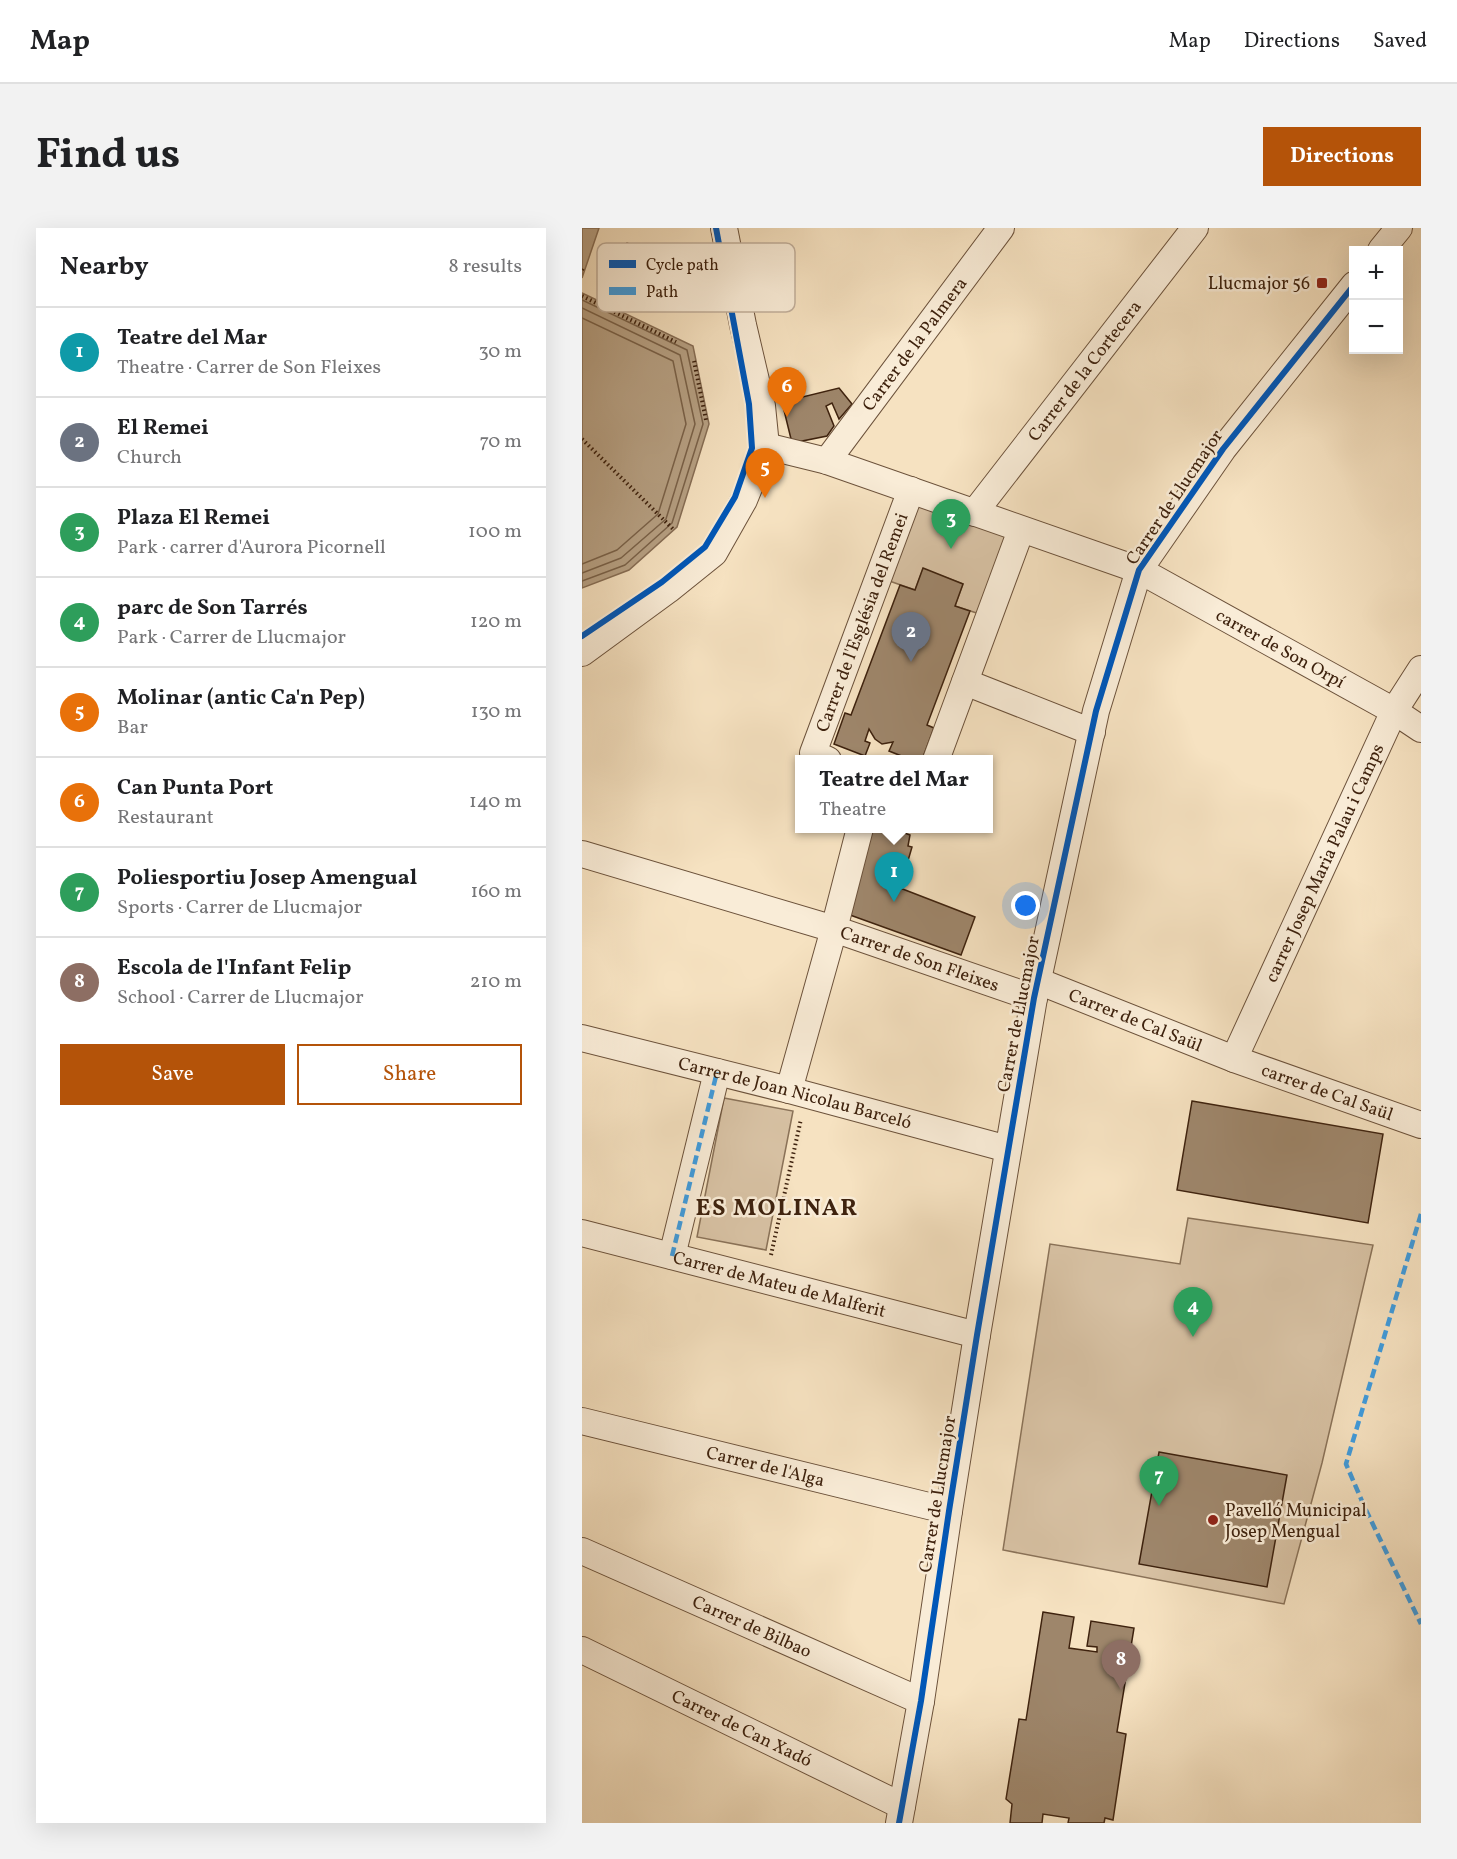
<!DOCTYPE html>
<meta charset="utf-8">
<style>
:root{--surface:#fff;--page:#f2f2f2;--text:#202124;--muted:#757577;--line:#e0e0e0;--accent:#b45309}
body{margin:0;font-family:Vollkorn,serif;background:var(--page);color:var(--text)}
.controls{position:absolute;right:18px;top:18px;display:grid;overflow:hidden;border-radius:0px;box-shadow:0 6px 24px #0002}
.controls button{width:54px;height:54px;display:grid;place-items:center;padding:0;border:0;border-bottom:2px solid var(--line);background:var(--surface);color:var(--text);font:30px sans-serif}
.you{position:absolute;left:444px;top:678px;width:21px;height:21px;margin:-15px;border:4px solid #fff;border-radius:50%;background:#1a73e8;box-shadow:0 0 0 9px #1a73e833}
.badge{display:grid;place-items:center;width:39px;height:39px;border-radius:50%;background:var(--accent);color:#fff;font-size:20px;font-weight:700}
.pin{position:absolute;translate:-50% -50px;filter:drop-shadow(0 2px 3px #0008)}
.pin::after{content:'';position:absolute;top:32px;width:21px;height:18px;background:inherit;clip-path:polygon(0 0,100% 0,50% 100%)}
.popup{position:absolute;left:213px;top:527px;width:198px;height:78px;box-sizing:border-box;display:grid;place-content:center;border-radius:0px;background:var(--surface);filter:drop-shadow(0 2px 4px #0005);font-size:20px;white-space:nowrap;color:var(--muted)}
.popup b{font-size:22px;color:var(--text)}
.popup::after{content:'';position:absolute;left:50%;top:100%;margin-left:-12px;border:12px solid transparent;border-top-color:var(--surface)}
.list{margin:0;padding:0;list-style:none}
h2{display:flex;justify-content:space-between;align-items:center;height:78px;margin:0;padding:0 24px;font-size:26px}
h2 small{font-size:20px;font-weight:400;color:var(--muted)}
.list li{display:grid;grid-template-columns:39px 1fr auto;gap:18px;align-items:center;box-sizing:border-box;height:90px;padding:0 24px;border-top:2px solid var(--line)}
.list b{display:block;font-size:22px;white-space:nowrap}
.list p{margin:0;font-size:20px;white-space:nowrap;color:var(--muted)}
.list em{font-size:20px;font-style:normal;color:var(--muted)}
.actions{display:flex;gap:12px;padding:18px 24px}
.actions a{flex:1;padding:14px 0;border:2px solid var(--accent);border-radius:0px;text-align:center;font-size:21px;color:var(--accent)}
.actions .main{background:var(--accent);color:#fff}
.map{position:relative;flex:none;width:839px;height:1595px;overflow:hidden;border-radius:0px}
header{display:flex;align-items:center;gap:36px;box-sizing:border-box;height:84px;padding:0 30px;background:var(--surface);border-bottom:2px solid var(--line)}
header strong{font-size:28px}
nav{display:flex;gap:33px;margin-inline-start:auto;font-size:21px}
.intro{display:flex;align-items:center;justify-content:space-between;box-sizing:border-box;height:144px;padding:0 36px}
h1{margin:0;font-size:42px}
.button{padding:15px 27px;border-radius:0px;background:var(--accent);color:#fff;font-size:21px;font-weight:700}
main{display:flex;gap:36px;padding:0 36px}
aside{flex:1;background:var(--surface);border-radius:0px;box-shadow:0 6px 24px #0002}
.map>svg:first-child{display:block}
</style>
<header>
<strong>Map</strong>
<nav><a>Map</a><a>Directions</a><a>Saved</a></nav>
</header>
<div class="intro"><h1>Find us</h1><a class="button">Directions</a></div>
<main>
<aside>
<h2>Nearby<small>8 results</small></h2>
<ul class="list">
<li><span class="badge" style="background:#0f9aa8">1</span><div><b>Teatre del Mar</b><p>Theatre · Carrer de Son Fleixes</p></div><em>30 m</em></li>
<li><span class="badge" style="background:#6b7280">2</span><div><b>El Remei</b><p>Church</p></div><em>70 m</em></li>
<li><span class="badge" style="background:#2e9e5b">3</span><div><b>Plaza El Remei</b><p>Park · carrer d'Aurora Picornell</p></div><em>100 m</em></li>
<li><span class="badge" style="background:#2e9e5b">4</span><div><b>parc de Son Tarrés</b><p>Park · Carrer de Llucmajor</p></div><em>120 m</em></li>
<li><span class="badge" style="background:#e8710a">5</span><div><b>Molinar (antic Ca'n Pep)</b><p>Bar</p></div><em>130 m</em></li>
<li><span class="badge" style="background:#e8710a">6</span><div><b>Can Punta Port</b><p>Restaurant</p></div><em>140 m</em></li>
<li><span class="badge" style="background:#2e9e5b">7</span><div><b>Poliesportiu Josep Amengual</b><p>Sports · Carrer de Llucmajor</p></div><em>160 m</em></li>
<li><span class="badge" style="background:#8d6e63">8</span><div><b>Escola de l'Infant Felip</b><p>School · Carrer de Llucmajor</p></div><em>210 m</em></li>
</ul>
<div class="actions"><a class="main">Save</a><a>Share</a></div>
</aside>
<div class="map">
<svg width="839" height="1595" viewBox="0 0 839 1595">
<rect width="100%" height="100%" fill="#f6e2c1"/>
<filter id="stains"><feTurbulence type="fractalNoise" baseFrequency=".00333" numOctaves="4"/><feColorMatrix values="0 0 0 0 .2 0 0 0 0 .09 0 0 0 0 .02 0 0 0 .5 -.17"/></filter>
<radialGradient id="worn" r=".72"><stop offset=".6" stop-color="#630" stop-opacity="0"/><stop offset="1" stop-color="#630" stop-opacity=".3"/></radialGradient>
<path fill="#d7c1a3" stroke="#8a7258" stroke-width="1.5" d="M329,262L439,302L407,389L373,378L381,356L341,341L333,362L296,349Z
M142,870L211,883L184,1022L115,1009Z
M606,990L791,1017L740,1235L702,1376L421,1322L468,1016L598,1036Z"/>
<path fill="#b7a184" stroke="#876e55" stroke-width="1.5" d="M0,0H17L0,50Z
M0,65L111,118L127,196L95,299L47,342L0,360Z"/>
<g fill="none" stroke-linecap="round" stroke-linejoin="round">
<path stroke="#7a6249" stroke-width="1.5" d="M0,72L105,122L121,196L90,295L43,337L0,353
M0,80L98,127L113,196L84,291L39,330L0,345
M0,90L91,133L104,196L76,286L35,322L0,336"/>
</g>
<path fill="#9e866b" stroke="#3e220e" stroke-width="1.5" d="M45,15L75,30L59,62L30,47Z
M257,160L270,176L257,191L250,175L244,178L252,198L245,208L210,215L200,174Z
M341,340L381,356L373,378L388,383L345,497L352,500L340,532H321L322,529L307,523L311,514L300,516L293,511L287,501L283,513L288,515L283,528L252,516L263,485L269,487L318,357L333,362Z
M291,600H309L328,607L326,618L330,619L318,660L393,689L379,727L268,687Z
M610,873L801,906L786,995L595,962Z
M577,1224L705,1247L685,1359L557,1336Z
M461,1384L492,1389L487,1420L515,1424V1419L505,1418L509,1393L552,1400L535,1504L544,1506L531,1592L523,1590L522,1595H486L487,1590L461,1586L460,1595H428L430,1576L424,1571L437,1491L444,1492Z"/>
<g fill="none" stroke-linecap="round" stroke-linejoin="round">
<defs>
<g id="minor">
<path d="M799,22L817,0"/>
<path id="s1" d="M184,218L245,233L557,342L812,483L839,501"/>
<path id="s2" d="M245,233L419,0"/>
<path id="s3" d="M392,285L613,0"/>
<path d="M0,425L86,362L132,325L162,272L184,218L180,178L161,97L142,0"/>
<path d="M383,454L510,504"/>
<path id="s4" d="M246,532L231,525L329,262"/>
<path d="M354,532L439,302"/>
<path id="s5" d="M278,600L252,701L452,770"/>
<path d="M0,626L252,701L207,862"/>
<path id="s6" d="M456,753L652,831L839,897"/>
<path id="s7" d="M0,810L207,862L426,921"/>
<path id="s8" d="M652,831L812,483L839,441"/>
<path id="s9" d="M0,1005L395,1107"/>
<path d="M90,1028L135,844"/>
<path id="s10" d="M0,1193L367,1283"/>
<path id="s11" d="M0,1323L339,1473"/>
<path id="s12" d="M0,1422L320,1578"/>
<path d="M317,1595L339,1473L367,1283L395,1107L452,770L514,483L557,342L641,221L772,57"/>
</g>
</defs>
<use href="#minor" stroke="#6c523b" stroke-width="28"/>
<path stroke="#3e220e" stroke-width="4" stroke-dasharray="1.5 3" stroke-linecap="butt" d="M0,42L1,40
M0,68L94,114
M112,133L124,192
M0,211L92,302
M189,1027L219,891"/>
<use href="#minor" stroke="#f9ecd7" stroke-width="26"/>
<path stroke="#3f9cde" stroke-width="4.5" stroke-dasharray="9 4.5" stroke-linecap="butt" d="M839,986L764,1236L783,1280L839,1396
M90,1028L135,844"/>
<defs>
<path id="cycleway" d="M0,408L80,354L123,319L153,269L170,220L167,176L134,0
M317,1595L339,1473L367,1283L395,1107L452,770L514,483L557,342L641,221L772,57"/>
</defs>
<use href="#cycleway" stroke="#f9ecd7" stroke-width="10"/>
<use href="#cycleway" stroke="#0057b8" stroke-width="6"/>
</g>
<g fill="#8f2418" stroke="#f9ecd7" stroke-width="2">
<rect x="734" y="49" width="12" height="12" rx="3"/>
<circle cx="631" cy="1292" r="6"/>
</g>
<g text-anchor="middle" stroke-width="5" stroke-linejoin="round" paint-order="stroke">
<g font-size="18" fill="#3e220e" stroke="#f9ecd7" text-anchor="end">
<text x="728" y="61">Llucmajor 56</text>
<text x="643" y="1288" text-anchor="start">Pavelló Municipal<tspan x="643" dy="21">Josep Mengual</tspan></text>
</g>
<g font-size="18" fill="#3e220e" stroke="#f9ecd7">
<text dy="6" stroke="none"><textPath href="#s2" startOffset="146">Carrer de la Palmera</textPath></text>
<text dy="6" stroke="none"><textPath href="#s3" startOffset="180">Carrer de la Cortecera</textPath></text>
<text transform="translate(592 269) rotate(-56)" y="6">Carrer de Llucmajor</text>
<text dy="6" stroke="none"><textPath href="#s4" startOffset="156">Carrer de l'Església del Remei</textPath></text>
<text dy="6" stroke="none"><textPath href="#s1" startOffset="555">carrer de Son Orpí</textPath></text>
<text dy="6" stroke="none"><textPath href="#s8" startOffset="216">carrer Josep Maria Palau i Camps</textPath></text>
<text dy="6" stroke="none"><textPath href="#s5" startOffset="195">Carrer de Son Fleixes</textPath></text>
<text transform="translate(436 786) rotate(-79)" y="6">Carrer de Llucmajor</text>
<text dy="6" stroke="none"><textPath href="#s6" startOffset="105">Carrer de Cal Saül</textPath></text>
<text dy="6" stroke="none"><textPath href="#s6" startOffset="310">carrer de Cal Saül</textPath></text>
<text dy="6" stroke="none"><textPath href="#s7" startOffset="220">Carrer de Joan Nicolau Barceló</textPath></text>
<text dy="6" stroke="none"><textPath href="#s9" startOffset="204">Carrer de Mateu de Malferit</textPath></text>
<text dy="6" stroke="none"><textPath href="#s10" startOffset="189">Carrer de l'Alga</textPath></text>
<text transform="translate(355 1266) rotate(-81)" y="6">Carrer de Llucmajor</text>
<text dy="6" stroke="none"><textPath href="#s11" startOffset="186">Carrer de Bilbao</textPath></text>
<text dy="6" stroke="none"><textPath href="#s12" startOffset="178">Carrer de Can Xadó</textPath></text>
</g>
<g font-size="24" font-weight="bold" letter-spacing="1.5" fill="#3e220e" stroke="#f9ecd7">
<text x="195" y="987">ES MOLINAR</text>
</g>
</g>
<rect x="15" y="15" width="198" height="69" rx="9" fill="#f9ecd7" stroke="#c1af9b" stroke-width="1.5"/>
<rect x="27" y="32" width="27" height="8" fill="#0057b8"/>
<rect x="27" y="59" width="27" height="8" fill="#3f9cde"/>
<g font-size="16" fill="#3e220e">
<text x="64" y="42">Cycle path</text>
<text x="64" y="69">Path</text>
</g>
<rect width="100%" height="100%" filter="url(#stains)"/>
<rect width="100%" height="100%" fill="url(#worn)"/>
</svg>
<div class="controls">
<button>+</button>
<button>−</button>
</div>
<div class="you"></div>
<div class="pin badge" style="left:312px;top:674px;background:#0f9aa8">1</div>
<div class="popup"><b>Teatre del Mar</b>Theatre</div>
<div class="pin badge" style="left:329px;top:434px;background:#6b7280">2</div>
<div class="pin badge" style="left:369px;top:321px;background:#2e9e5b">3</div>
<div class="pin badge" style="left:611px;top:1109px;background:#2e9e5b">4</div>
<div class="pin badge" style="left:183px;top:270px;background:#e8710a">5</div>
<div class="pin badge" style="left:205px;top:189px;background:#e8710a">6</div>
<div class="pin badge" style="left:577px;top:1278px;background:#2e9e5b">7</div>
<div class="pin badge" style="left:539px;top:1462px;background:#8d6e63">8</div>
</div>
</main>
